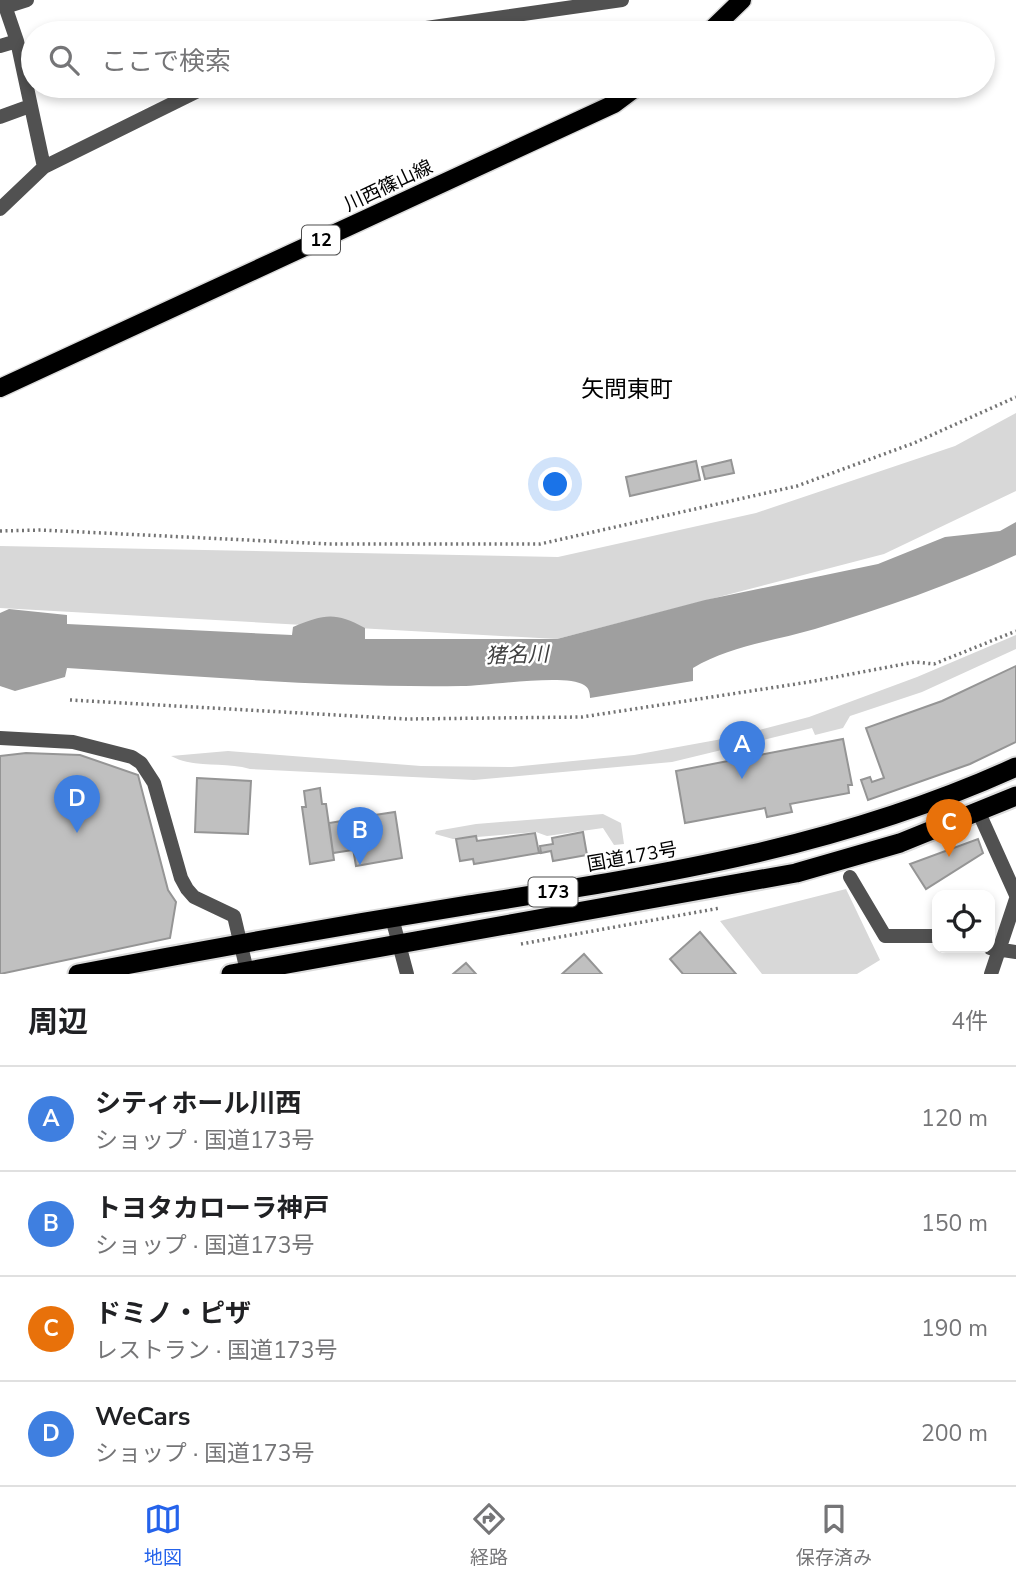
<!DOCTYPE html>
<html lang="ja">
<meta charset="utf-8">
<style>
:root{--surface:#fff;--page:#f6f6f6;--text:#202124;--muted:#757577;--line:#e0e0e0;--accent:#2563eb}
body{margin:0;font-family:"Nunito Sans","Noto Sans JP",sans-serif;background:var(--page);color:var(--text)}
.controls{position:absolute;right:21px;bottom:21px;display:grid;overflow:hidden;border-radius:14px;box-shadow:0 4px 10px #0003}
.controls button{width:63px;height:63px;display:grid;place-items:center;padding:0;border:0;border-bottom:2px solid var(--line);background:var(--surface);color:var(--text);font:35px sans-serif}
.you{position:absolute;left:556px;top:485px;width:24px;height:24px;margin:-18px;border:5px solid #fff;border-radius:50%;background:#1a73e8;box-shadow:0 0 0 10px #1a73e833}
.badge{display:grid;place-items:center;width:46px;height:46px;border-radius:50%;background:var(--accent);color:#fff;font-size:23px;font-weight:700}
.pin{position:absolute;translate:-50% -58px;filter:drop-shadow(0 2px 4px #0008)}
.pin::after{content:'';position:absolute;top:37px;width:24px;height:21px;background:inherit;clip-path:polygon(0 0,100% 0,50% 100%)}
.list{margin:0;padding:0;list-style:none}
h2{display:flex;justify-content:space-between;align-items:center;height:91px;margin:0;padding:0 28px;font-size:30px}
h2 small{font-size:23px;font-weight:400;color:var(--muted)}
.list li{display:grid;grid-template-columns:46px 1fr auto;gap:21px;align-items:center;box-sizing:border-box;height:105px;padding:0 28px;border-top:2px solid var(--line)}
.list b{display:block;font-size:26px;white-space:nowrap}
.list p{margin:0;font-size:23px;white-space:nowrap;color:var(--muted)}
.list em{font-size:23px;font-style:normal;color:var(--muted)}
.icon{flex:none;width:38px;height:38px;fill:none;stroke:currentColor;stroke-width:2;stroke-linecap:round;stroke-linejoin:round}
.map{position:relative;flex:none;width:1016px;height:974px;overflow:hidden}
.search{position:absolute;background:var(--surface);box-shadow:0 4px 10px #0003;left:21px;right:21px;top:21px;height:77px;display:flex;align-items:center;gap:18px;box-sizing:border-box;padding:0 24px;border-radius:38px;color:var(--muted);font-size:26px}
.sheet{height:511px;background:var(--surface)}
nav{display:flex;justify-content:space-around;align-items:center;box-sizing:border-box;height:98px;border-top:2px solid var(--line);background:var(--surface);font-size:19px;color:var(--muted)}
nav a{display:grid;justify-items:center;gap:4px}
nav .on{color:var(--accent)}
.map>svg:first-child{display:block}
</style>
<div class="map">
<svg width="1016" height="974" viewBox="0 0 1016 974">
<rect width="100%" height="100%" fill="#fff"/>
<path fill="#d8d8d8" d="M1016,413V491L884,554L557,639L0,608V546L558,557L756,513L955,446Z
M1016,635V649L922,692L850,716L843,728L815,735L812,728L672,762L474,780L250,769C223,761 195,769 171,756L228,751L421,766L512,767L634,755L733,737L809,717L917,677Z
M603,814L621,823L624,844L614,845L603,828L547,836L536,832L453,839L435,834L436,831L476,824Z
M846,889L880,960L857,974H762L720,921Z"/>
<path fill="#9f9f9f" d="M1016,522V555C950,585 884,608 815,629C774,641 730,646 693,668V681L590,698C590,693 589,688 584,685C566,673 486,686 462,686C330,688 198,676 67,668L65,677L15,691L0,686V613L9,609L67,615V624L292,635L293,627C325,614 335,612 365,628V639H557L705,600L878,564L945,537L1000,531Z"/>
<path fill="#c0c0c0" stroke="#959595" stroke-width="2" d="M731,460L734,473L705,479L702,467Z
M696,461L700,480L630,496L626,477Z
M1016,666V742L970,764L868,800L861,780L870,777L872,782L884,778L866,728L942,701Z
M843,739L852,785H848L849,793L790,804L792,812L767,817L765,808L685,823L676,771Z
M26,753L80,755L138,775L168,890L176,902L170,938L0,974V756Z
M197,778L251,781L248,834L195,832Z
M320,788L322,804H326L334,860L310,864L302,807H306L304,791Z
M395,812L402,858L356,866L348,819Z
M348,820L353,850L333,853L329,823Z
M583,832L587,855L553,861L551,851L541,853L540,846L553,844L552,838Z
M535,833L539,853L474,864L473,859L460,861L456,839L476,836L477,841Z
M978,839L983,853L926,889L910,864Z
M700,932L736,974H683L670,959Z
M584,954L602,974H562Z
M466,963L476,974H453Z"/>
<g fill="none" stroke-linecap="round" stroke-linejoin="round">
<defs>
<path id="primary" d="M708,33L742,0
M0,388L614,104L638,86"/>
<path id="trunk" d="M78,974C208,949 338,926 469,905C660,875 838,848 1016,767
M231,974L796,873L900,843L1016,796"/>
</defs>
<use href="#primary" stroke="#dbdbdb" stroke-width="21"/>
<use href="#trunk" stroke="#dbdbdb" stroke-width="23"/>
<path stroke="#737373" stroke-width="3.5" stroke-dasharray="2 3.5" stroke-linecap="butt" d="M0,531L41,530L329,544H540L797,486L914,443L1016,397
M70,700L407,719L582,717L809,682L915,662L934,664L1016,631
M521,944L720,908"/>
<path stroke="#515151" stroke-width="14" d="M3,0L17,41L44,167
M5,7L27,0
M391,33L622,0
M0,46L17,41
M0,117L30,106
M0,209L44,167L208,86
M0,738L73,742L132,757L141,763L154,783L181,878L187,889L194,897L234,916L247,971
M979,813L1016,895
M850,877L885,936H937
M990,948L1016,952
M991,974L1016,899"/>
<path stroke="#515151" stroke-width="14" d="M392,918L407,974"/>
<use href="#primary" stroke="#000" stroke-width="18"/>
<use href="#trunk" stroke="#000" stroke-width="19"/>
</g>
<g text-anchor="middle" stroke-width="5" stroke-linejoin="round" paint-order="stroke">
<g fill="#fff" stroke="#4c4c4c" stroke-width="2">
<rect x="302" y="225.5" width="38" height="29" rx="5"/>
<rect x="528.5" y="877.5" width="49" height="29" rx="5"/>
</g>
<g font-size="18" font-weight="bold" fill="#000">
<text x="321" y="246">12</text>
<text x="553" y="898">173</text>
</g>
<g font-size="19" fill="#000" stroke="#fff">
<text transform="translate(388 185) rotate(-25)" y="7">川西篠山線</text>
<text transform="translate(632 856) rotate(-10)" y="7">国道173号</text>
</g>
<g font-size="21" font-style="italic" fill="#404040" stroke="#fff">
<text transform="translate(517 655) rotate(-2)" y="7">猪名川</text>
</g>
<g font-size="23" fill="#000" stroke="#fff">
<text x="627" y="397">矢問東町</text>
</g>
</g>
</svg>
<div class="controls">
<button><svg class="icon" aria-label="locate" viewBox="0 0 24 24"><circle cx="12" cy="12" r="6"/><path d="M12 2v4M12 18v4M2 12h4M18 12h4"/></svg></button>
</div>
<div class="you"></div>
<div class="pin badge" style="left:742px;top:779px;background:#3f7fe0">A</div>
<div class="pin badge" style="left:360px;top:865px;background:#3f7fe0">B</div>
<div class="pin badge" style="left:949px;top:857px;background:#e8710a">C</div>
<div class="pin badge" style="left:77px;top:833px;background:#3f7fe0">D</div>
<div class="search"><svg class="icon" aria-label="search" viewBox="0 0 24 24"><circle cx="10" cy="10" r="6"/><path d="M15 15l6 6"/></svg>ここで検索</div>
</div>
<section class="sheet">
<h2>周辺<small>4件</small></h2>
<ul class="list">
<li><span class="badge" style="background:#3f7fe0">A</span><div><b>シティホール川西</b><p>ショップ · 国道173号</p></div><em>120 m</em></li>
<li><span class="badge" style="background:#3f7fe0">B</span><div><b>トヨタカローラ神戸</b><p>ショップ · 国道173号</p></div><em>150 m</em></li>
<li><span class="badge" style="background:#e8710a">C</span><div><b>ドミノ・ピザ</b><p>レストラン · 国道173号</p></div><em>190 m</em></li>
<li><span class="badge" style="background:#3f7fe0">D</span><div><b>WeCars</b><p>ショップ · 国道173号</p></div><em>200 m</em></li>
</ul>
</section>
<nav>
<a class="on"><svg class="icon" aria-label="map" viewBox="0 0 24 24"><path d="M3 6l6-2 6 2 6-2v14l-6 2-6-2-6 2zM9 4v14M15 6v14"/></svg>地図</a>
<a><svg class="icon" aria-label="directions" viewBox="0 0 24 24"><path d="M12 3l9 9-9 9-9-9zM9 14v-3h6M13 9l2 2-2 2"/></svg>経路</a>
<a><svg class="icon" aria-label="saved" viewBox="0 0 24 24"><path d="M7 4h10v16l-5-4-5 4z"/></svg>保存済み</a>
</nav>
